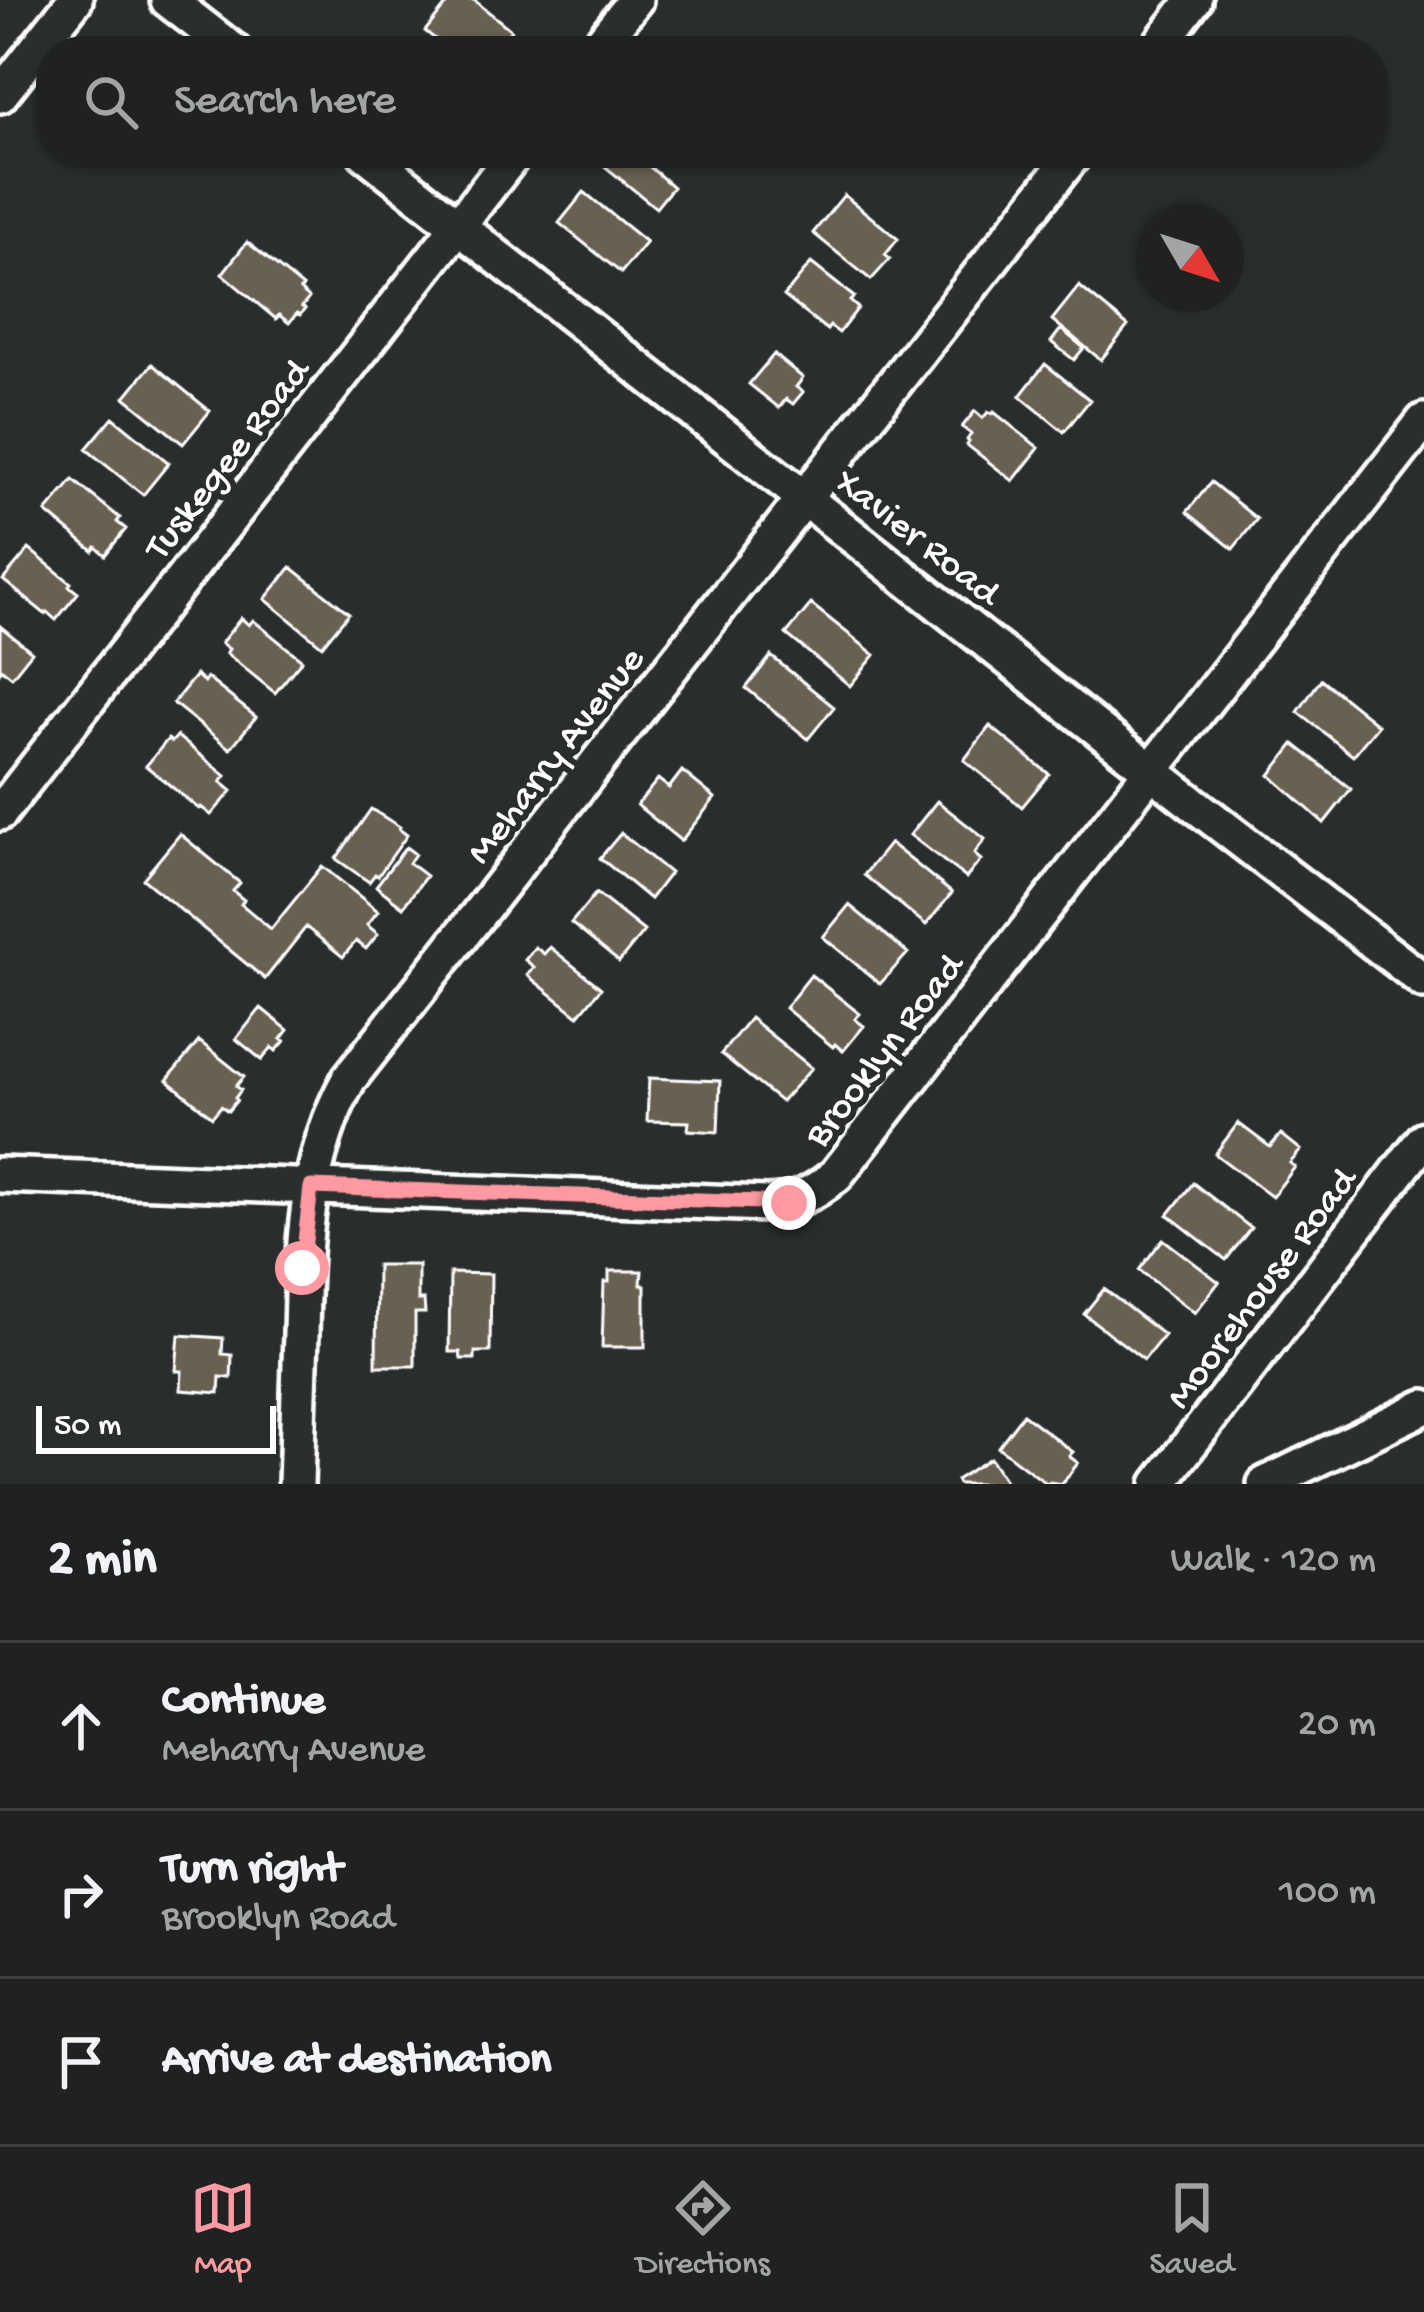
<!DOCTYPE html>
<meta charset="utf-8">
<style>
:root{--surface:#202222;--page:#282a2a;--text:#f1f3f6;--muted:#a2a4a5;--line:#3d3f40;--accent:#ff9aa2}
body{margin:0;font-family:"Gochi Hand",sans-serif;background:var(--page);color:var(--text)}
.compass{position:absolute;left:1136px;top:204px;width:108px;height:108px;border-radius:50%;background:var(--surface);box-shadow:0 3px 9px #0004;rotate:129deg}
.scale{position:absolute;left:36px;bottom:30px;width:240px;box-sizing:border-box;padding-left:12px;border:6px solid #fff;border-top:0;font-size:33px;line-height:42px;white-space:nowrap;color:#fff;-webkit-text-stroke:9px #2a2d2e;paint-order:stroke}
.stop{position:absolute;width:36px;height:36px;margin:-27px;border:9px solid #ff9aa2;border-radius:50%;background:#fff}
.stop.end{background:#ff9aa2;border-color:#fff;box-shadow:0 3px 12px #0008}
.list{margin:0;padding:0;list-style:none}
h2{display:flex;justify-content:space-between;align-items:center;height:156px;margin:0;padding:0 48px;font-size:51px}
h2 small{font-size:39px;font-weight:400;color:var(--muted)}
.list li{display:grid;grid-template-columns:78px 1fr auto;gap:36px;align-items:center;box-sizing:border-box;height:168px;padding:0 48px;border-top:3px solid var(--line)}
.list b{display:block;font-size:45px;white-space:nowrap}
.list p{margin:0;font-size:39px;white-space:nowrap;color:var(--muted)}
.list em{font-size:39px;font-style:normal;color:var(--muted)}
.icon{flex:none;width:66px;height:66px;fill:none;stroke:currentColor;stroke-width:2;stroke-linecap:round;stroke-linejoin:round}
.map{position:relative;flex:none;width:1424px;height:1484px;overflow:hidden}
.search{position:absolute;background:var(--surface);box-shadow:0 3px 9px #0004;left:36px;right:36px;top:36px;height:132px;display:flex;align-items:center;gap:30px;box-sizing:border-box;padding:0 42px;border-radius:48px;color:var(--muted);font-size:45px}
.sheet{height:660px;background:var(--surface)}
nav{display:flex;justify-content:space-around;align-items:center;box-sizing:border-box;height:168px;border-top:3px solid var(--line);background:var(--surface);font-size:33px;color:var(--muted)}
nav a{display:grid;justify-items:center;gap:6px}
nav .on{color:var(--accent)}
.map>svg:first-child{display:block}
</style>
<div class="map">
<svg width="1424" height="1484" viewBox="0 0 1424 1484">
<rect width="100%" height="100%" fill="#2a2d2e"/>
<filter id="ink" filterUnits="userSpaceOnUse"><feTurbulence type="fractalNoise" baseFrequency=".00833" numOctaves="2"/><feDisplacementMap in="SourceGraphic" scale="24" xChannelSelector="R" yChannelSelector="G"/><feConvolveMatrix kernelMatrix="1 2 1 2 8 2 1 2 1" color-interpolation-filters="sRGB"/></filter>
<g filter="url(#ink)">
<path fill="#686151" stroke="#fff" stroke-width="3" d="M450,0H474L511,30L496,48L491,43L484,51H450L425,31Z
M602,153H634L673,187L656,208L597,160Z
M584,192L646,242L621,273L559,223Z
M844,195L898,239L885,255L890,259L871,280L813,233Z
M247,242L303,287L300,290L309,298L302,307L305,309L300,315L297,313L289,323L279,315L276,319L222,274Z
M811,263L854,297L850,301L858,308L839,333L830,326L827,330L784,296Z
M1079,286L1128,326L1101,360L1052,320Z
M1061,329L1084,348L1074,360L1051,342Z
M774,354L803,378L796,387L803,392L793,404L786,399L779,408L749,384Z
M152,364L210,411L183,444L125,397Z
M1045,364L1090,400L1064,432L1020,396Z
M975,411L983,418L988,412L992,414L994,412L1039,448L1013,481L967,445L969,442L967,440L971,434L962,427Z
M113,417L169,463L143,495L86,449Z
M73,480L120,518L117,522L126,529L105,555L96,547L93,551L46,512Z
M1211,482L1257,519L1233,549L1187,512Z
M29,549L71,583L69,586L78,593L56,620L47,612L45,614L3,580Z
M291,567L349,613L322,646L265,599Z
M811,604L875,655L850,686L786,634Z
M241,618L249,625L253,620L302,660L275,693L226,653L229,649L221,643Z
M0,626L32,652L12,677L2,669L0,672Z
M771,656L834,707L808,739L746,688Z
M196,675L204,682L207,678L256,717L230,749L173,703Z
M1321,679L1378,725L1353,756L1298,712Z
M990,726L1049,774L1022,807L964,760Z
M177,736L226,776L221,782L232,791L211,815L201,807L199,809L146,766L168,739L172,742Z
M1294,744L1351,789L1324,823L1270,775Z
M682,771L715,798L681,841L637,805L658,779L669,788Z
M937,801L985,839L974,854L981,860L966,878L910,835Z
M371,809L400,827L399,829L407,835L378,876L375,874L369,882L336,859Z
M621,833L670,873L650,899L600,858Z
M180,834L240,883L233,891L244,900L241,904L271,929L322,866L378,911L367,925L378,934L366,949L356,941L343,957L306,927L265,979L143,879Z
M890,843L952,893L926,925L864,875Z
M406,847L415,854L409,863L426,876L403,907L376,886Z
M596,893L644,931L619,962L571,923Z
M849,905L908,953L880,984L823,937Z
M535,947L544,954L550,947L601,988L578,1016L527,975L534,967L525,960Z
M811,975L860,1014L855,1019L864,1026L843,1051L835,1044L833,1047L785,1008Z
M261,1008L288,1030L281,1039L285,1041L276,1051L272,1047L262,1060L236,1039Z
M750,1018L812,1068L781,1102L721,1054Z
M199,1041L244,1077L236,1086L241,1090L235,1098L237,1100L228,1111L221,1106L212,1117L167,1080Z
M649,1078L720,1081L718,1132L688,1130L689,1122L647,1121Z
M1238,1123L1270,1147L1281,1134L1301,1150L1290,1163L1295,1167L1272,1197L1215,1154Z
M1193,1183L1251,1228L1226,1260L1168,1215Z
M1163,1239L1219,1282L1195,1313L1139,1270Z
M377,1265H418V1300H424L425,1313H415V1366H376Z
M609,1271H642L641,1285H645V1347H602L604,1282H609Z
M450,1273L491,1274L490,1352H475V1359H461L460,1352H449Z
M1104,1289L1164,1335L1144,1360L1084,1314Z
M179,1335L223,1338L222,1354L232,1355L231,1378L220,1377L219,1393L181,1390L182,1371H176Z
M1023,1414L1073,1452L1069,1456L1078,1463L1062,1484L1050,1482L1047,1484L998,1447Z
M990,1458L1007,1484H958L956,1480Z"/>
<g fill="none" stroke-linecap="round" stroke-linejoin="round">
<defs>
<path id="minor" d="M168,0L234,51
M595,51L635,0
M1155,51L1194,0
M0,95L75,0
M365,153L1178,792L1424,981
M0,813L515,153
M0,1175L766,1204C795,1203 813,1194 836,1175L1424,421
M296,1484C298,1434 299,1384 301,1334C303,1247 305,1157 349,1079L1075,153
M1159,1484L1424,1139
M1265,1484L1424,1407"/>
</defs>
<use href="#minor" stroke="#fff" stroke-width="42"/>
<use href="#minor" stroke="#2a2d2e" stroke-width="33"/>
</g>
</g>
<g fill="none" stroke-linecap="round" stroke-linejoin="round" filter="url(#ink)">
<path stroke="#ff9aa2" stroke-width="15" d="M302,1268L311,1187L789,1203"/>
</g>
<g text-anchor="middle" stroke-width="12" stroke-linejoin="round" paint-order="stroke">
<g font-size="39" fill="#fff" stroke="#2a2d2e">
<text transform="translate(224 457) rotate(-52)" y="14">Tuskegee Road</text>
<text transform="translate(920 534) rotate(38)" y="14">Xavier Road</text>
<text transform="translate(552 753) rotate(-52)" y="14">Meharry Avenue</text>
<text transform="translate(881 1048) rotate(-52)" y="14">Brooklyn Road</text>
<text transform="translate(1258 1286) rotate(-53)" y="14">Moorehouse Road</text>
</g>
</g>
</svg>
<svg class="compass" viewBox="-18 -18 36 36"><path d="M0-13l5 13h-10z" fill="#e53935"/><path d="M0 13l5-13h-10z" fill="#a2a4a5"/></svg>
<div class="scale">50 m</div>
<div class="stop" style="left:302px;top:1268px"></div>
<div class="stop end" style="left:789px;top:1203px"></div>
<div class="search"><svg class="icon" aria-label="search" viewBox="0 0 24 24"><circle cx="10" cy="10" r="6"/><path d="M15 15l6 6"/></svg>Search here</div>
</div>
<section class="sheet">
<h2>2 min<small>Walk · 120 m</small></h2>
<ul class="list">
<li><svg class="icon" aria-label="ahead" viewBox="0 0 24 24"><path d="M12 20V5M6 11l6-6 6 6"/></svg><div><b>Continue</b><p>Meharry Avenue</p></div><em>20 m</em></li>
<li><svg class="icon" aria-label="right" viewBox="0 0 24 24"><path d="M7 20v-9h11M14 6l5 5-5 5"/></svg><div><b>Turn right</b><p>Brooklyn Road</p></div><em>100 m</em></li>
<li><svg class="icon" aria-label="arrive" viewBox="0 0 24 24"><path d="M6 21V4h12l-3 4 3 4H6"/></svg><div><b>Arrive at destination</b></div></li>
</ul>
</section>
<nav>
<a class="on"><svg class="icon" aria-label="map" viewBox="0 0 24 24"><path d="M3 6l6-2 6 2 6-2v14l-6 2-6-2-6 2zM9 4v14M15 6v14"/></svg>Map</a>
<a><svg class="icon" aria-label="directions" viewBox="0 0 24 24"><path d="M12 3l9 9-9 9-9-9zM9 14v-3h6M13 9l2 2-2 2"/></svg>Directions</a>
<a><svg class="icon" aria-label="saved" viewBox="0 0 24 24"><path d="M7 4h10v16l-5-4-5 4z"/></svg>Saved</a>
</nav>
